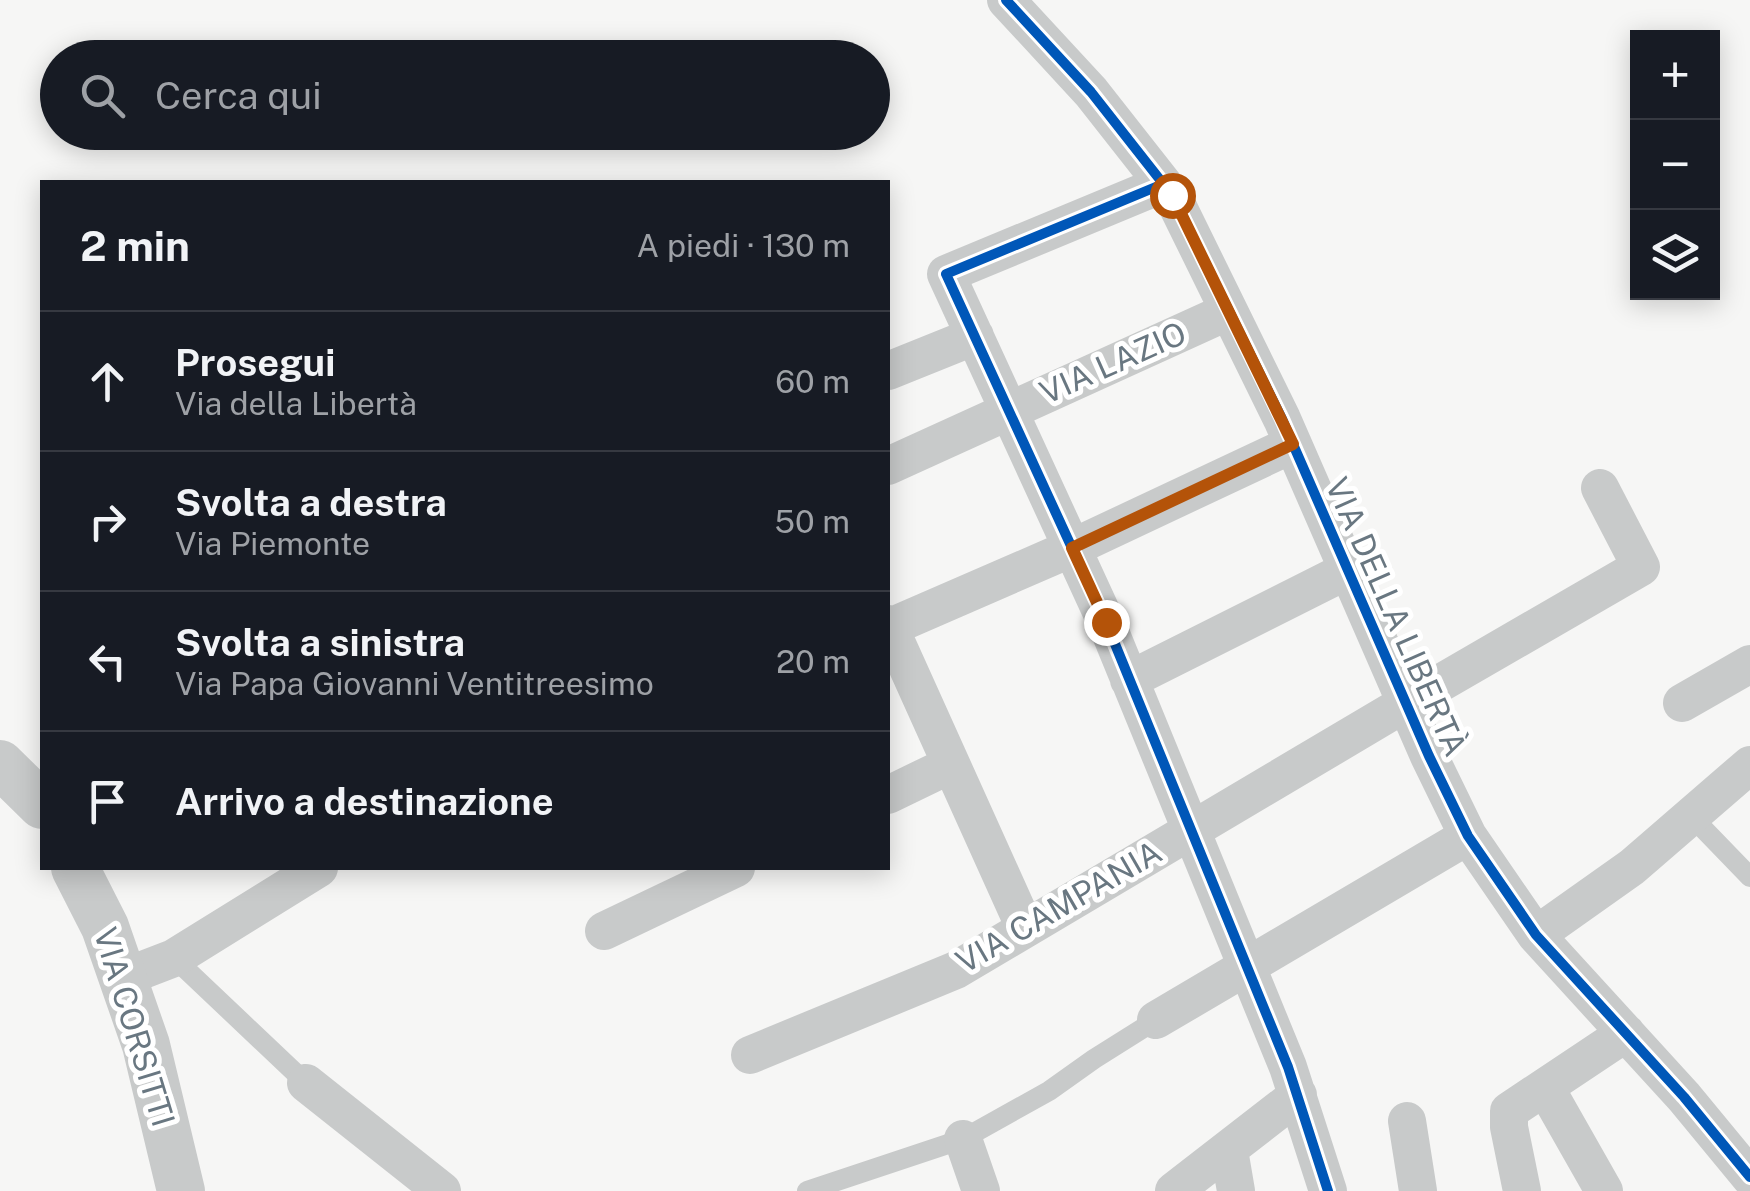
<!DOCTYPE html>
<html lang="it">
<meta charset="utf-8">
<style>
:root{--surface:#171b24;--page:#20242c;--text:#f1f3f6;--muted:#9ea1a6;--line:#363941}
body{margin:0;font-family:"Public Sans",sans-serif;background:var(--page);color:var(--text)}
.controls{position:absolute;right:30px;top:30px;display:grid;overflow:hidden;border-radius:0px;box-shadow:0 5px 25px #0003}
.controls button{width:90px;height:90px;display:grid;place-items:center;padding:0;border:0;border-bottom:2px solid var(--line);background:var(--surface);color:var(--text);font:50px sans-serif}
.stop{position:absolute;width:30px;height:30px;margin:-22px;border:8px solid #b45309;border-radius:50%;background:#fff}
.stop.end{background:#b45309;border-color:#fff;box-shadow:0 2px 10px #0008}
.list{margin:0;padding:0;list-style:none}
h2{display:flex;justify-content:space-between;align-items:center;height:130px;margin:0;padding:0 40px;font-size:42px}
h2 small{font-size:32px;font-weight:400;color:var(--muted)}
.list li{display:grid;grid-template-columns:65px 1fr auto;gap:30px;align-items:center;box-sizing:border-box;height:140px;padding:0 40px;border-top:2px solid var(--line)}
.list b{display:block;font-size:38px;white-space:nowrap}
.list p{margin:0;font-size:32px;white-space:nowrap;color:var(--muted)}
.list em{font-size:32px;font-style:normal;color:var(--muted)}
.icon{flex:none;width:55px;height:55px;fill:none;stroke:currentColor;stroke-width:2;stroke-linecap:round;stroke-linejoin:round}
.map{position:relative;flex:none;width:1750px;height:1191px;overflow:hidden}
.search{position:absolute;background:var(--surface);box-shadow:0 5px 25px #0003;left:40px;top:40px;width:850px;height:110px;display:flex;align-items:center;gap:25px;box-sizing:border-box;padding:0 35px;border-radius:55px;color:var(--muted);font-size:38px}
.panel{position:absolute;background:var(--surface);box-shadow:0 5px 25px #0003;left:40px;top:180px;width:850px;height:690px;border-radius:0px}
.map>svg:first-child{display:block}
</style>
<div class="map">
<svg width="1750" height="1191" viewBox="0 0 1750 1191">
<rect width="100%" height="100%" fill="#f6f6f5"/>
<g fill="none" stroke-linecap="round" stroke-linejoin="round">
<path stroke="#c8caca" stroke-width="20" d="M1692,817L1750,877
M174,958L306,1083
M807,1191L963,1139L1049,1091L1094,1059L1156,1020"/>
<path stroke="#c8caca" stroke-width="38" d="M1006,0L1091,92L1172,195L1282,419L1429,756L1468,836L1536,935L1684,1097L1750,1177
M1163,184L946,274L1106,622L1288,1067L1328,1191
M888,371L975,336
M888,466L1229,311
M888,624L1025,928
M888,628L1072,548L1293,444
M1129,680L1348,570
M1682,703L1750,664
M888,795L950,765
M604,931L736,868
M1536,935L1632,867L1750,765
M122,978L174,958L319,868
M1156,1020L1468,836
M750,1055L956,970L1406,703L1641,567L1600,488
M306,1083L442,1191
M1545,1087L1604,1191
M1407,1121L1418,1191
M963,1139L981,1191
M1229,1150L1236,1191
M1174,1191L1298,1095
M1522,1191L1509,1127V1111L1626,1033"/>
<path stroke="#c8caca" stroke-width="48" d="M0,764L42,805
M75,868L105,927L146,1045L181,1191"/>
<defs>
<path id="cycleway" d="M1006,0L1091,92L1172,195L1282,419L1429,756L1468,836L1536,935L1684,1097L1750,1177
M1163,184L946,274L1106,622L1288,1067L1328,1191"/>
</defs>
<use href="#cycleway" stroke="#fff" stroke-width="16"/>
<use href="#cycleway" stroke="#0057b8" stroke-width="10"/>
</g>
<g fill="none" stroke-linecap="round" stroke-linejoin="round">
<path stroke="#b45309" stroke-width="12" d="M1106,622L1072,548L1293,444L1172,195"/>
</g>
<g text-anchor="middle" stroke-width="10" stroke-linejoin="round" paint-order="stroke">
<g font-size="32" fill="#697781" stroke="#fff">
<text transform="translate(1113 363) rotate(-24)" y="11">VIA LAZIO</text>
<text transform="translate(1396 617) rotate(66)" y="11">VIA DELLA LIBERTÀ</text>
<text transform="translate(1059 907) rotate(-30)" y="11">VIA CAMPANIA</text>
<text transform="translate(134 1027) rotate(73)" y="11">VIA CORSITTI</text>
</g>
</g>
</svg>
<div class="controls">
<button>+</button>
<button>−</button>
<button><svg class="icon" aria-label="layers" viewBox="0 0 24 24"><path d="M12 4l9 5-9 5-9-5zM3 14l9 5 9-5"/></svg></button>
</div>
<div class="stop" style="left:1172px;top:195px"></div>
<div class="stop end" style="left:1106px;top:622px"></div>
<div class="search"><svg class="icon" aria-label="search" viewBox="0 0 24 24"><circle cx="10" cy="10" r="6"/><path d="M15 15l6 6"/></svg>Cerca qui</div>
<section class="panel">
<h2>2 min<small>A piedi · 130 m</small></h2>
<ul class="list">
<li><svg class="icon" aria-label="ahead" viewBox="0 0 24 24"><path d="M12 20V5M6 11l6-6 6 6"/></svg><div><b>Prosegui</b><p>Via della Libertà</p></div><em>60 m</em></li>
<li><svg class="icon" aria-label="right" viewBox="0 0 24 24"><path d="M7 20v-9h11M14 6l5 5-5 5"/></svg><div><b>Svolta a destra</b><p>Via Piemonte</p></div><em>50 m</em></li>
<li><svg class="icon" aria-label="left" viewBox="0 0 24 24"><path d="M17 20v-9H6M10 6l-5 5 5 5"/></svg><div><b>Svolta a sinistra</b><p>Via Papa Giovanni Ventitreesimo</p></div><em>20 m</em></li>
<li><svg class="icon" aria-label="arrive" viewBox="0 0 24 24"><path d="M6 21V4h12l-3 4 3 4H6"/></svg><div><b>Arrivo a destinazione</b></div></li>
</ul>
</section>
</div>
